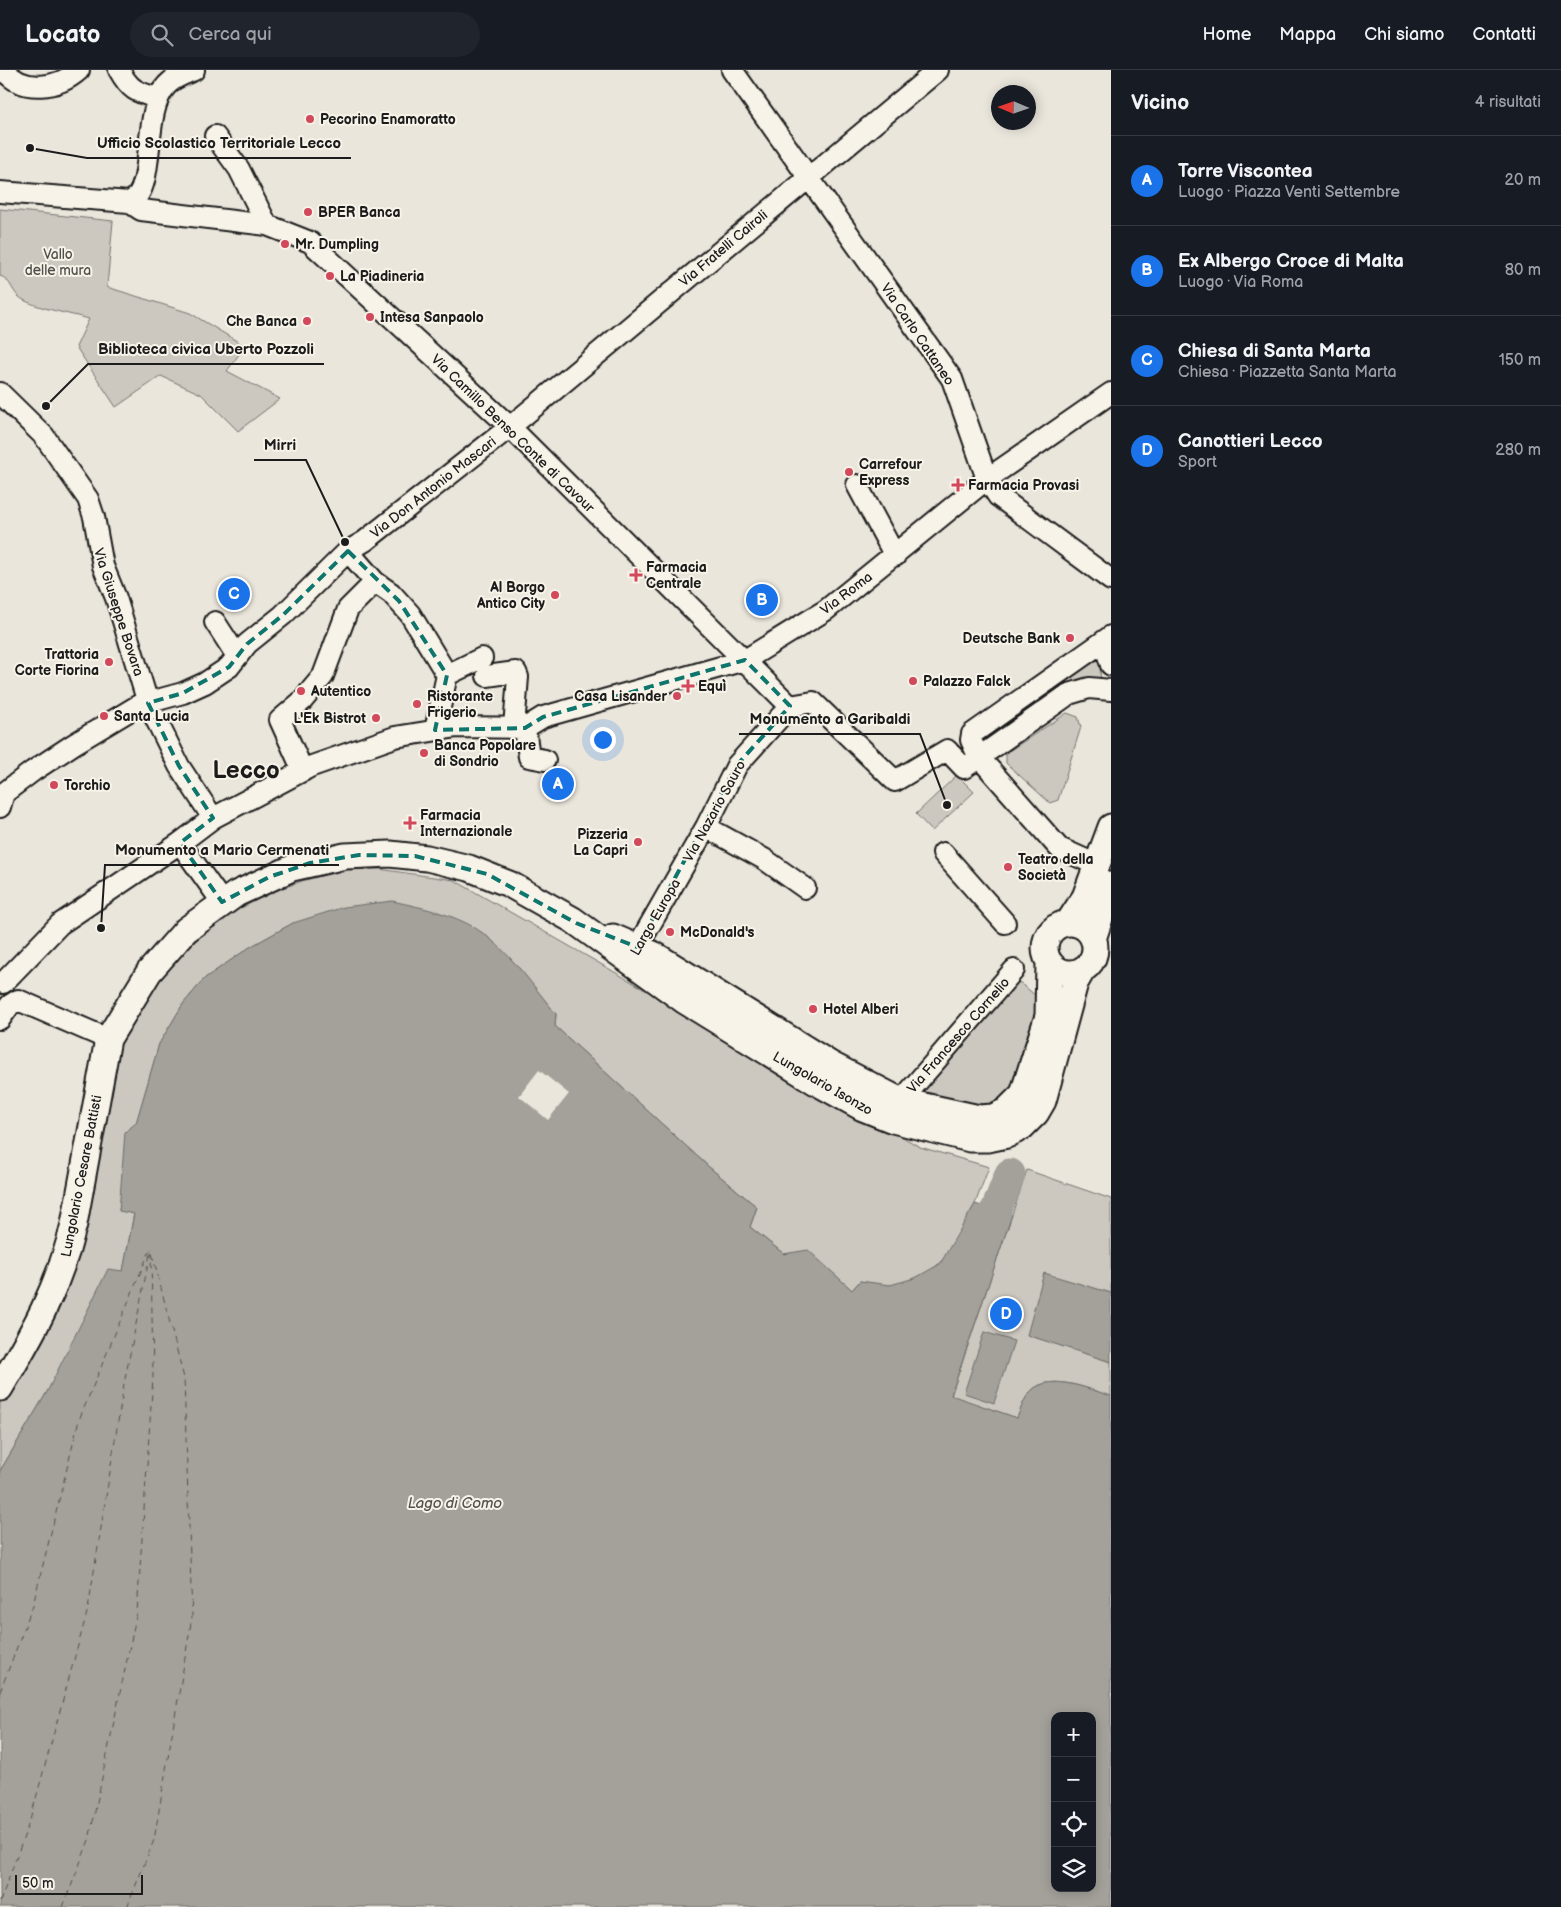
<!DOCTYPE html>
<html lang="it">
<meta charset="utf-8">
<style>
:root{--surface:#171b24;--page:#20242c;--text:#f1f3f6;--muted:#9ea1a6;--line:#363941;--accent:#1a73e8}
body{margin:0;font-family:"Balsamiq Sans",sans-serif;background:var(--page);color:var(--text)}
.controls{position:absolute;right:15px;bottom:15px;display:grid;overflow:hidden;border-radius:10px;box-shadow:0 2px 12px #0003}
.controls button{width:45px;height:45px;display:grid;place-items:center;padding:0;border:0;border-bottom:1px solid var(--line);background:var(--surface);color:var(--text);font:25px sans-serif}
.compass{position:absolute;left:991px;top:15px;width:45px;height:45px;border-radius:50%;background:var(--surface);box-shadow:0 2px 12px #0003;rotate:272deg}
.scale{position:absolute;left:15px;bottom:12px;width:128px;box-sizing:border-box;padding-left:5px;border:2px solid #1c1c1c;border-top:0;font-size:14px;line-height:18px;white-space:nowrap;color:#1c1c1c;-webkit-text-stroke:4px #f7f3e8;paint-order:stroke}
.you{position:absolute;left:602px;top:669px;width:18px;height:18px;margin:-12px;border:4px solid #fff;border-radius:50%;background:#1a73e8;box-shadow:0 0 0 8px #1a73e833}
.badge{display:grid;place-items:center;width:32px;height:32px;border-radius:50%;background:var(--accent);color:#fff;font-size:16px;font-weight:700}
.pin{position:absolute;translate:-50% -50%;border:2px solid #fff;box-shadow:0 1px 5px #0006}
.list{margin:0;padding:0;list-style:none}
h2{display:flex;justify-content:space-between;align-items:center;height:65px;margin:0;padding:0 20px;font-size:21px}
h2 small{font-size:16px;font-weight:400;color:var(--muted)}
.list li{display:grid;grid-template-columns:32px 1fr auto;gap:15px;align-items:center;box-sizing:border-box;height:90px;padding:0 20px;border-top:1px solid var(--line)}
.list b{display:block;font-size:19px;white-space:nowrap}
.list p{margin:0;font-size:16px;white-space:nowrap;color:var(--muted)}
.list em{font-size:16px;font-style:normal;color:var(--muted)}
.icon{flex:none;width:28px;height:28px;fill:none;stroke:currentColor;stroke-width:2;stroke-linecap:round;stroke-linejoin:round}
.map{position:relative;flex:none;width:1111px;height:1837px;overflow:hidden}
header{display:flex;align-items:center;gap:30px;box-sizing:border-box;height:70px;padding:0 25px;background:var(--surface);border-bottom:1px solid var(--line)}
header strong{font-size:24px}
nav{display:flex;gap:28px;margin-inline-start:auto;font-size:18px}
.search{width:350px;height:45px;background:var(--page);display:flex;align-items:center;gap:12px;box-sizing:border-box;padding:0 18px;border-radius:28px;color:var(--muted);font-size:19px}
main{display:flex}
aside{flex:1;background:var(--surface)}
.map>svg:first-child{display:block}
</style>
<header>
<strong>Locato</strong>
<div class="search"><svg class="icon" aria-label="search" viewBox="0 0 24 24"><circle cx="10" cy="10" r="6"/><path d="M15 15l6 6"/></svg>Cerca qui</div>
<nav><a>Home</a><a>Mappa</a><a>Chi siamo</a><a>Contatti</a></nav>
</header>
<main>
<div class="map">
<svg width="1111" height="1837" viewBox="0 0 1111 1837">
<rect width="100%" height="100%" fill="#eae6dc"/>
<filter id="ink" filterUnits="userSpaceOnUse"><feTurbulence type="fractalNoise" baseFrequency=".02" numOctaves="2"/><feDisplacementMap in="SourceGraphic" scale="10" xChannelSelector="R" yChannelSelector="G"/><feConvolveMatrix kernelMatrix="1 2 1 2 8 2 1 2 1" color-interpolation-filters="sRGB"/></filter>
<g filter="url(#ink)">
<path fill="#ccc8c0" stroke="#74726e" d="M0,139L113,151L107,217L190,243L245,276L227,301L280,329L238,361L201,324L161,306L116,337L76,277L89,249C72,244 29,237 18,226C11,219 10,209 0,206Z
M1099,583L1101,613L1083,610L1067,613L1064,608Z
M1067,643L1078,647L1081,657L1058,730L1050,733L1009,696L1006,693V683Z
M957,705L974,722L932,761L916,744Z
M379,799L454,810L920,1077L989,1097L975,1134L945,1187C934,1202 910,1212 891,1215C882,1216 870,1213 860,1211L852,1220L808,1181L784,1184L750,1157L757,1137L709,1097L555,956L556,944L518,898L487,866L436,841L293,853L250,877L205,908L183,934L159,974L136,1054L119,1140L134,1143L123,1202L47,1322L0,1401V1325L73,1186L111,983L142,920L210,858L239,839L275,821L302,811L343,800Z
M1017,910L1042,931L1014,1018L991,1039L918,1025Z
M1027,1100L1111,1129V1223L1044,1204L1028,1265L1111,1292V1326C1088,1319 1044,1299 1027,1326C1023,1332 1020,1341 1017,1348L951,1326Z"/>
<path fill="#a3a19a" stroke="#6d6c68" fill-rule="evenodd" d="M392,831C424,838 461,845 488,867C514,888 535,918 556,944L555,956L709,1097L757,1137L750,1157L784,1184L808,1180L852,1220L860,1211L890,1215L915,1208L940,1194L975,1134L1012,1145L951,1325L1017,1348C1020,1341 1023,1332 1027,1326C1044,1299 1088,1319 1111,1326V1837H0V1401L47,1322L108,1199L123,1201L134,1144L119,1141L125,1062L136,1053L159,974L183,934L205,908L250,877L293,853L344,837ZM1055,1646H1092V1818H1055Z
M1044,1203L1111,1223V1292L1027,1265Z
M984,1262L1014,1271L994,1333L964,1323Z"/>
<path fill="#eae6dc" d="M539,1000L569,1024L548,1050L519,1026Z"/>
<g fill="none" stroke-linecap="round" stroke-linejoin="round">
<path stroke="#a3a19a" stroke-width="31" d="M970,1174L996,1140L1010,1104"/>
<path stroke="#52514e" stroke-width="1" stroke-dasharray="6 5" stroke-linecap="butt" d="M0,1622L33,1535L79,1350L149,1182
M0,1832L30,1750L88,1539L124,1314L151,1179
M63,1837L89,1770L137,1542L153,1307L151,1182
M127,1837L154,1770L192,1547L184,1308L151,1179"/>
<defs>
<path id="minor" d="M4,0C23,24 59,18 79,0
M119,0C130,20 136,22 157,28
M732,0L952,309L987,409L998,426L1111,510
M215,66L239,99L267,155
M0,122L129,132L141,140L267,155L310,172L510,357L790,636
M129,132C158,122 140,42 167,15C174,7 185,4 194,0
M0,323L44,366L88,429L94,447L103,496L116,528L148,633L179,696L213,748
M857,415L895,486
M348,481L375,512L391,523L410,544L447,605L435,660
M215,552L237,586
M1104,572L1111,595
M447,605L482,588
M487,606L516,602L518,607L514,657
M790,636L813,632L895,711L947,680L964,698L1069,624L1089,618L1111,620
M525,658L529,687L545,690
M303,701L280,650L302,631L323,606L348,539L375,512
M0,737L4,723L33,701L74,674L139,635L183,623L205,613L229,597L247,574L283,545L348,481L365,471L510,357L938,0
M706,757L764,789L805,818
M180,773L222,832
M943,783L1005,853
M1097,795L1059,778L978,686L971,670L972,664L1111,566
M631,888L706,757L737,695L790,636
M3,913L60,854L180,773L213,748L312,696L395,667L457,657L525,658L543,647L745,590L826,540L987,409L1111,323
M0,949L10,935L18,930L108,969
M901,1031L1014,900"/>
<path id="major" d="M1045 878a25 25 0 1 1 50 0a25 25 0 1 1-50 0Z
M1068,853L1085,827L1111,757
M613,867L655,885L830,994L901,1031L979,1048L993,1047L1006,1041L1023,1024L1048,946L1049,892
M1093,869L1111,815
M0,1318C33,1263 59,1217 74,1154L108,969L149,902L186,860L236,824L292,798L345,786L390,784L427,788L469,798L509,814L573,850L685,931L816,1012L863,1038L893,1050L970,1069H988L1007,1065L1022,1057L1036,1043L1043,1031L1075,913L1083,899"/>
</defs>
<use href="#minor" stroke="#1c1c1c" stroke-width="24"/>
<use href="#major" stroke="#1c1c1c" stroke-width="29"/>
<use href="#minor" stroke="#f7f3e8" stroke-width="20"/>
<use href="#major" stroke="#f7f3e8" stroke-width="25"/>
</g>
</g>
<path fill="none" stroke="#0f766e" stroke-width="4" stroke-dasharray="10 6" stroke-linejoin="round" d="M348,481L399,531L447,605L435,660L525,658L543,647L745,590L790,636L737,695L637,877L576,853L487,804L415,786L359,785L310,793L269,807L222,832L180,773L213,748L179,696L148,633L183,623L229,597L247,574L283,545Z"/>
<g fill="#d1495b" stroke="#f7f3e8" stroke-width="2">
<circle cx="310" cy="49" r="5"/>
<circle cx="308" cy="142" r="5"/>
<circle cx="285" cy="174" r="5"/>
<circle cx="330" cy="206" r="5"/>
<circle cx="370" cy="247" r="5"/>
<circle cx="307" cy="251" r="5"/>
<circle cx="849" cy="402" r="5"/>
<path d="M955.5 407.5h5v5h5v5h-5v5h-5v-5h-5v-5h5z"/>
<path d="M633.5 497.5h5v5h5v5h-5v5h-5v-5h-5v-5h5z"/>
<circle cx="555" cy="525" r="5"/>
<circle cx="1070" cy="568" r="5"/>
<circle cx="109" cy="592" r="5"/>
<circle cx="913" cy="611" r="5"/>
<path d="M685.5 608.5h5v5h5v5h-5v5h-5v-5h-5v-5h5z"/>
<circle cx="301" cy="621" r="5"/>
<circle cx="677" cy="626" r="5"/>
<circle cx="417" cy="634" r="5"/>
<circle cx="104" cy="646" r="5"/>
<circle cx="376" cy="648" r="5"/>
<circle cx="424" cy="683" r="5"/>
<circle cx="54" cy="715" r="5"/>
<path d="M407.5 745.5h5v5h5v5h-5v5h-5v-5h-5v-5h5z"/>
<circle cx="638" cy="772" r="5"/>
<circle cx="1008" cy="797" r="5"/>
<circle cx="670" cy="862" r="5"/>
<circle cx="813" cy="939" r="5"/>
</g>
<g text-anchor="middle" stroke-width="4" stroke-linejoin="round" paint-order="stroke">
<g font-size="14" font-weight="bold" fill="#1c1c1c" stroke="#f7f3e8" text-anchor="start">
<text x="320" y="54">Pecorino Enamoratto</text>
<text x="318" y="147">BPER Banca</text>
<text x="295" y="179">Mr. Dumpling</text>
<text x="340" y="211">La Piadineria</text>
<text x="380" y="252">Intesa Sanpaolo</text>
<text x="297" y="256" text-anchor="end">Che Banca</text>
<text x="859" y="399">Carrefour<tspan x="859" dy="16">Express</tspan></text>
<text x="968" y="420">Farmacia Provasi</text>
<text x="646" y="502">Farmacia<tspan x="646" dy="16">Centrale</tspan></text>
<text x="545" y="522" text-anchor="end">Al Borgo<tspan x="545" dy="16">Antico City</tspan></text>
<text x="1060" y="573" text-anchor="end">Deutsche Bank</text>
<text x="99" y="589" text-anchor="end">Trattoria<tspan x="99" dy="16">Corte Fiorina</tspan></text>
<text x="923" y="616">Palazzo Falck</text>
<text x="698" y="621">Equì</text>
<text x="311" y="626">Autentico</text>
<text x="427" y="631">Ristorante<tspan x="427" dy="16">Frigerio</tspan></text>
<text x="667" y="631" text-anchor="end">Casa Lisander</text>
<text x="114" y="651">Santa Lucia</text>
<text x="366" y="653" text-anchor="end">L'Ek Bistrot</text>
<text x="434" y="680">Banca Popolare<tspan x="434" dy="16">di Sondrio</tspan></text>
<text x="64" y="720">Torchio</text>
<text x="420" y="750">Farmacia<tspan x="420" dy="16">Internazionale</tspan></text>
<text x="628" y="769" text-anchor="end">Pizzeria<tspan x="628" dy="16">La Capri</tspan></text>
<text x="1018" y="794">Teatro della<tspan x="1018" dy="16">Società</tspan></text>
<text x="680" y="867">McDonald's</text>
<text x="823" y="944">Hotel Alberi</text>
</g>
<g font-size="14" fill="#1c1c1c" stroke="#f7f3e8">
<text transform="translate(723 178) rotate(-40)" y="5">Via Fratelli Cairoli</text>
<text transform="translate(918 264) rotate(56)" y="5">Via Carlo Cattaneo</text>
<text transform="translate(513 363) rotate(44)" y="5">Via Camillo Benso Conte di Cavour</text>
<text transform="translate(433 417) rotate(-38)" y="5">Via Don Antonio Mascari</text>
<text transform="translate(846 523) rotate(-37)" y="5">Via Roma</text>
<text transform="translate(119 542) rotate(72)" y="5">Via Giuseppe Bovara</text>
<text transform="translate(714 741) rotate(-61)" y="5">Via Nazario Sauro</text>
<text transform="translate(655 847) rotate(-60)" y="5">Largo Europa</text>
<text transform="translate(958 965) rotate(-49)" y="5">Via Francesco Cornelio</text>
<text transform="translate(823 1013) rotate(30)" y="5">Lungolario Isonzo</text>
<text transform="translate(81 1106) rotate(-79)" y="5">Lungolario Cesare Battisti</text>
</g>
<g font-size="14" fill="#51504d" stroke="#f7f3e8">
<text x="58" y="189">Vallo<tspan x="58" dy="16">delle mura</tspan></text>
</g>
<g font-size="15" font-style="italic" fill="#52514e" stroke="#f7f3e8">
<text x="455" y="1438">Lago di Como</text>
</g>
<g font-size="24" font-weight="bold" fill="#1c1c1c" stroke="#f7f3e8">
<text x="246" y="708">Lecco</text>
</g>
</g>
<path fill="none" stroke="#1c1c1c" stroke-width="2" d="M30 78L87 88H351M46 336L88 294H324M345 472L306 390H254M947 735L920 664H739M101 858L105 795H339"/>
<g fill="#1c1c1c" stroke="#f7f3e8" stroke-width="2">
<circle cx="30" cy="78" r="5"/>
<circle cx="46" cy="336" r="5"/>
<circle cx="345" cy="472" r="5"/>
<circle cx="947" cy="735" r="5"/>
<circle cx="101" cy="858" r="5"/>
</g>
<g font-size="15" text-anchor="middle" font-weight="bold" fill="#1c1c1c" stroke="#f7f3e8" stroke-width="4" stroke-linejoin="round" paint-order="stroke">
<text x="219" y="78">Ufficio Scolastico Territoriale Lecco</text>
<text x="206" y="284">Biblioteca civica Uberto Pozzoli</text>
<text x="280" y="380">Mirri</text>
<text x="830" y="654">Monumento a Garibaldi</text>
<text x="222" y="785">Monumento a Mario Cermenati</text>
</g>
</svg>
<div class="controls">
<button>+</button>
<button>−</button>
<button><svg class="icon" aria-label="locate" viewBox="0 0 24 24"><circle cx="12" cy="12" r="6"/><path d="M12 2v4M12 18v4M2 12h4M18 12h4"/></svg></button>
<button><svg class="icon" aria-label="layers" viewBox="0 0 24 24"><path d="M12 4l9 5-9 5-9-5zM3 14l9 5 9-5"/></svg></button>
</div>
<svg class="compass" viewBox="-18 -18 36 36"><path d="M0-13l5 13h-10z" fill="#e53935"/><path d="M0 13l5-13h-10z" fill="#9ea1a6"/></svg>
<div class="scale">50 m</div>
<div class="you"></div>
<div class="pin badge" style="left:558px;top:714px">A</div>
<div class="pin badge" style="left:762px;top:530px">B</div>
<div class="pin badge" style="left:234px;top:524px">C</div>
<div class="pin badge" style="left:1006px;top:1244px">D</div>
</div>
<aside>
<h2>Vicino<small>4 risultati</small></h2>
<ul class="list">
<li><span class="badge">A</span><div><b>Torre Viscontea</b><p>Luogo · Piazza Venti Settembre</p></div><em>20 m</em></li>
<li><span class="badge">B</span><div><b>Ex Albergo Croce di Malta</b><p>Luogo · Via Roma</p></div><em>80 m</em></li>
<li><span class="badge">C</span><div><b>Chiesa di Santa Marta</b><p>Chiesa · Piazzetta Santa Marta</p></div><em>150 m</em></li>
<li><span class="badge">D</span><div><b>Canottieri Lecco</b><p>Sport</p></div><em>280 m</em></li>
</ul>
</aside>
</main>
